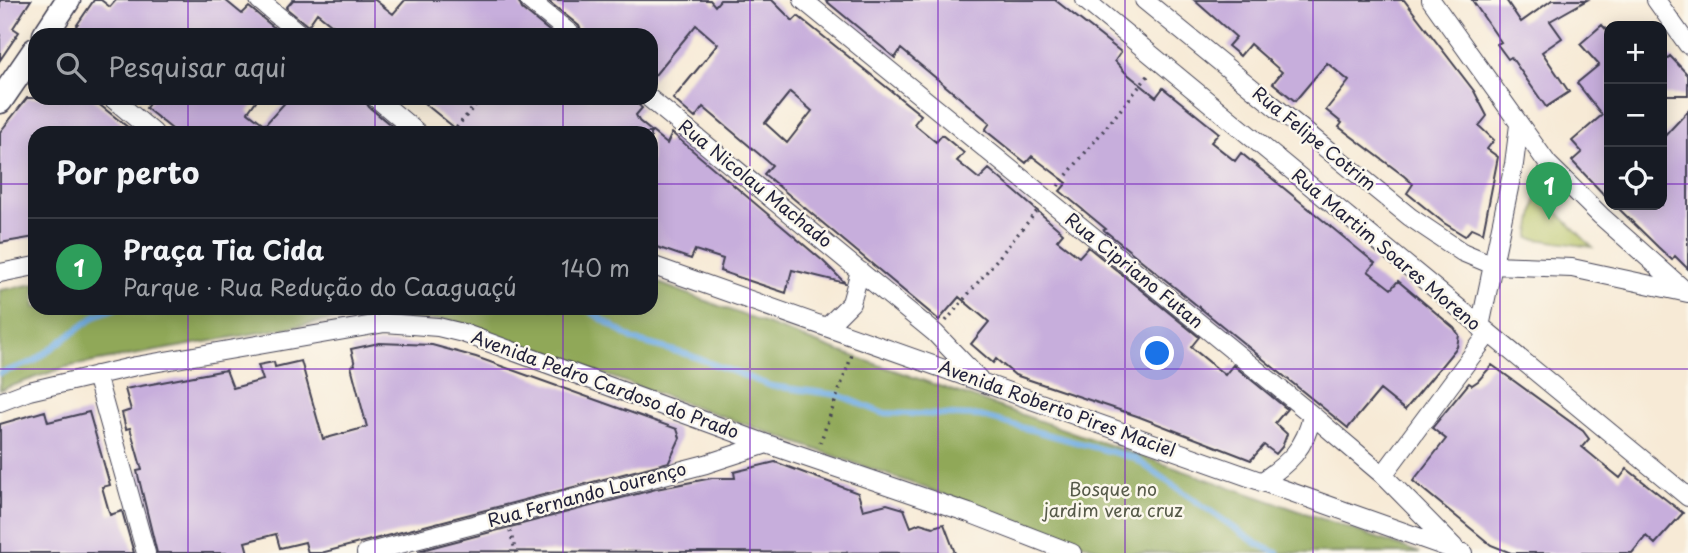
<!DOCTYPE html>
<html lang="pt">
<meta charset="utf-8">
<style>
:root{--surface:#171b24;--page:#20242c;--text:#f1f3f6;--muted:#9ea1a6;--line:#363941;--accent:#1f6fb2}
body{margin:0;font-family:"Playpen Sans",sans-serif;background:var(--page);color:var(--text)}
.controls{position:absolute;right:21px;top:21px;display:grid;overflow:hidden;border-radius:14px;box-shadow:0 4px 18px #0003}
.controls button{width:63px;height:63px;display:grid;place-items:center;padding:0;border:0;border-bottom:2px solid var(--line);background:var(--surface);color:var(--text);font:35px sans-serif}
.you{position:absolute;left:1158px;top:354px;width:24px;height:24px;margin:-18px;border:5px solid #fff;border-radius:50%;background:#1a73e8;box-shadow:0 0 0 10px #1a73e833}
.badge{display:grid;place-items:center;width:46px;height:46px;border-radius:50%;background:var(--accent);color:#fff;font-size:23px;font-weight:700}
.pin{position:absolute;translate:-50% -58px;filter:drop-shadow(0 2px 4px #0008)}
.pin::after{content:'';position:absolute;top:37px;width:24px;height:21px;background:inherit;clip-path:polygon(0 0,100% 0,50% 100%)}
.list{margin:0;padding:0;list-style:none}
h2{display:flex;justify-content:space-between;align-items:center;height:91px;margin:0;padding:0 28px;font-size:30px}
h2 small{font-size:23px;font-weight:400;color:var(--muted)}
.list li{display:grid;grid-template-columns:46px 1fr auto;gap:21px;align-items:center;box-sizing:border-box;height:98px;padding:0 28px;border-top:2px solid var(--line)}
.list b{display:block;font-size:26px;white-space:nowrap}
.list p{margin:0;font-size:23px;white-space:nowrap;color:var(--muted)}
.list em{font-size:23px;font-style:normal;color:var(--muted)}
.icon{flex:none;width:38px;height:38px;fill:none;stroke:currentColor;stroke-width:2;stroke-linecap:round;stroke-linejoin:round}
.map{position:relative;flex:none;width:1688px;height:553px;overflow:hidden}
.search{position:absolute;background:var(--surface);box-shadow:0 4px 18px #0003;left:28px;top:28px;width:630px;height:77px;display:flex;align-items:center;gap:18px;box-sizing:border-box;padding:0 24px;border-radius:21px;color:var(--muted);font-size:26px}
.panel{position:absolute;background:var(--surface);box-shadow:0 4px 18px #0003;left:28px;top:126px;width:630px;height:189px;border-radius:21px}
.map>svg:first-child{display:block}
</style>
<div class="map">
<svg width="1688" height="553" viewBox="0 0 1688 553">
<rect width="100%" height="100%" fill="#fbf7ec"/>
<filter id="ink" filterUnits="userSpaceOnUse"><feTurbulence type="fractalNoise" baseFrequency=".0143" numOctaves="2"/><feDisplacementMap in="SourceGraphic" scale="14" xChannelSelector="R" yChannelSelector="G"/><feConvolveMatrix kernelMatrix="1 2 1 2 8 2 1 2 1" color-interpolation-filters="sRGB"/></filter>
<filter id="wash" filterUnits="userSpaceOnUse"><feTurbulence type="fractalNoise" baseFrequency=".00686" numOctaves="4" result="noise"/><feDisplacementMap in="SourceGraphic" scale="28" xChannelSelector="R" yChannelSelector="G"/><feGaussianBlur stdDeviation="1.57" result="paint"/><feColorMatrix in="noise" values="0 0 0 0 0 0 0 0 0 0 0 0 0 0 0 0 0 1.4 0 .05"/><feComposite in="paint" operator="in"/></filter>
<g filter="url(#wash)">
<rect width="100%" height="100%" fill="#f7ead6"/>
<path fill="#b6c263" stroke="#6c724f" stroke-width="2" d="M1538,192L1592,247L1529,238Z"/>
<path fill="#90a859" stroke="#59654a" stroke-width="2" d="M651,280L827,347L1420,553H1109L450,320L336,319L66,367L0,390V290L35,284V308H651Z"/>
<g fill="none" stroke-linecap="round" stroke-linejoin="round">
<path stroke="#73aee3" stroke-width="6" d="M585,308L634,340L689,355L771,386L839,395L882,413L980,416L1134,458L1256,543L1277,553
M0,373L33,362L97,315L116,308"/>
</g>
<g id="blocks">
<path fill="#c7aedc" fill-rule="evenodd" d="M0,0H31L13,28L19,32L0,60Z
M94,0H101L110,7L116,0H225L242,14L249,7L283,35H70Z
M293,0H375L393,14L405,0H518L522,9L554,35H345L317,13L308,26L286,8Z
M547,0H710L715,6L720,0H772L793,21L798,16L921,115L914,124L936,142L942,135L964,153L957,161L979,179L989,169L1063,233L1057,240L1079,257L1088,247L1199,337L1191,347L1225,375L1233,365L1287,409L1275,423L1287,434L1282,447L1276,454L1264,445L1251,460L1137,416L1015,375L996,359L993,363L971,344L989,322L959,297L939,320L764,174L772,165L703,107L695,118L673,99L718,44L696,25L651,80V35H583L579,26ZM790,92L812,111L787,143L765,123Z
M825,0H1055L1121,52L1115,61L1125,72L1156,97L1163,88L1219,133L1211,142L1235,161L1241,153L1375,263L1368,271L1391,289L1398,281L1454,328L1459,335L1457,347L1405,410L1380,390L1348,428L1104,230L1106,229L1060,191L1067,183L1032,156L1026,163L985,130L990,123L901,49L895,58Z
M1194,0H1404L1474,91L1487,116L1479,126L1494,140L1487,149L1498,157L1483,233L1472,228L1465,236L1444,223L1407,193L1413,184L1404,176L1339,127L1342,123L1326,110L1349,81L1327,63L1295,101L1273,83L1282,72L1250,44L1240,56L1228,46L1236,37Z
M1472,0H1506L1521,22L1552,0H1587L1550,21L1562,38L1542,52L1569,92L1546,107L1511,57L1508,59L1497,44L1501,42Z
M1602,25L1609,33V200L1572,161L1582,152L1572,141L1602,115L1577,83L1599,65L1580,44Z
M1670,56L1688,75V95H1662V63Z
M27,98H91L135,133H35V237L0,243V132Z
M153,98H258L248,112L265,125L289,98H363L369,107L400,133H177L146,108Z
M418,98H631L642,108L636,115L639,121L667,144L672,133L823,261L845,283L792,270L786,293L720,271L723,259L695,250L691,259L651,245V133H461Z
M1688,111V269L1675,256L1672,260L1658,247L1615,205H1662V139Z
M379,343L432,345L476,357L677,429L680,438L669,462L321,553H308L305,542L280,548L276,534L245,542L248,553H157L137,471L142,470L130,428L126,429L122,413L131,410L125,389L226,370L233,388L263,380L258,365L274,362L275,367L301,361L323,439L367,427L351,366L355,365L351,349Z
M1492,365L1583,431L1589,439L1582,447L1610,470L1620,478L1627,469L1683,513L1655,544L1646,536L1632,553H1511L1491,545L1413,481L1446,439L1432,428L1469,383L1472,385L1478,381Z
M45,411L48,422L89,412L110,485L102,487L110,515L122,511L134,553H0V424Z
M775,462L858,493L863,510L887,504L904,509L911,527L920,523L933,527L944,524L955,553L418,551L656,489L712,478H735L734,472Z"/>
</g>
</g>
<g filter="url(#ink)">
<use href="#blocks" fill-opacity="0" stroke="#424052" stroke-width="2"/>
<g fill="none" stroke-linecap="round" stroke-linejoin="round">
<defs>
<path id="street" d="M259,0L301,35
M529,0L572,35
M803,0L1312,415L1383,475L1454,547
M1085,0L1688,497
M1144,0L1410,217L1462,252L1493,265L1572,268L1688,293
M1431,0L1548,164L1601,216L1682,288
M1656,0L1688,45
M112,98L154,133
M376,98L418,133
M649,98L935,333L979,379
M651,265L1463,553
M0,273L35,266
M827,327L851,303L860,271
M1480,327L1514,164L1519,125
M96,375L146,553
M0,402L29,391L136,366L385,323L438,327L463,333L767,444L969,513L1072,553
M1383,475L1488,334
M1261,482C1288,464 1306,448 1312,415
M366,553L706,464L767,444"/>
<path id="secondary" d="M45,35L68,0
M0,101L35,50"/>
</defs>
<use href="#street" stroke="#424052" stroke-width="20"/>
<use href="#secondary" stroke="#424052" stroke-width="27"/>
<path stroke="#424052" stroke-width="3.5" stroke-dasharray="2 5" stroke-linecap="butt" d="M452,133L481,98
M1058,186L1148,76
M946,321L1037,211
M820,443L852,355
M510,531L516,553"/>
<use href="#street" stroke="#fff" stroke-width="18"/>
<use href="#secondary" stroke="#fff" stroke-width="24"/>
</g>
</g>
<path fill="none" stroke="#7b2cbf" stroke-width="2" stroke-opacity="0.55" d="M188,0V35M375,0V35M563,0V35M750,0V553M938,0V553M1125,0V553M1313,0V553M1500,0V553M188,98V133M375,98V133M563,98V133M0,184H35M651,184H1609M1662,184H1688M188,308V553M375,308V553M563,308V553M0,369H1688"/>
<g text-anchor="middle" stroke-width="5" stroke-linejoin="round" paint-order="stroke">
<g font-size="18" fill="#22223b" stroke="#fbf7ec">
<text transform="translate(1314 139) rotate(39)" y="6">Rua Felipe Cotrim</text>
<text transform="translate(755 184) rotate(39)" y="6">Rua Nicolau Machado</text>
<text transform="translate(1386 250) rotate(40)" y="6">Rua Martim Soares Moreno</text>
<text transform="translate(1134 271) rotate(39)" y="6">Rua Cipriano Futan</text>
<text transform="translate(605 385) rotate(20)" y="6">Avenida Pedro Cardoso do Prado</text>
<text transform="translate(1057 409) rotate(20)" y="6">Avenida Roberto Pires Maciel</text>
<text transform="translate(587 495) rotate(-15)" y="6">Rua Fernando Lourenço</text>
</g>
<g font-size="18" fill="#565a49" stroke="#fbf7ec">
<text x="1113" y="496">Bosque no<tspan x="1113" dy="21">jardim vera cruz</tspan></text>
</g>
</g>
</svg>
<div class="controls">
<button>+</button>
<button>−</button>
<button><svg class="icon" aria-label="locate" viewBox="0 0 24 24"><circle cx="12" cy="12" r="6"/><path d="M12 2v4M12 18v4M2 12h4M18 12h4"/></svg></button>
</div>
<div class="you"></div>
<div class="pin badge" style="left:1549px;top:220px;background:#2e9e5b">1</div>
<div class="search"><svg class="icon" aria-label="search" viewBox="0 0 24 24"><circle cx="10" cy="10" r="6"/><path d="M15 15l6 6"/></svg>Pesquisar aqui</div>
<section class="panel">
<h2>Por perto<small></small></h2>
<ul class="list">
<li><span class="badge" style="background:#2e9e5b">1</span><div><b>Praça Tia Cida</b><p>Parque · Rua Redução do Caaguaçú</p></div><em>140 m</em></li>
</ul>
</section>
</div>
